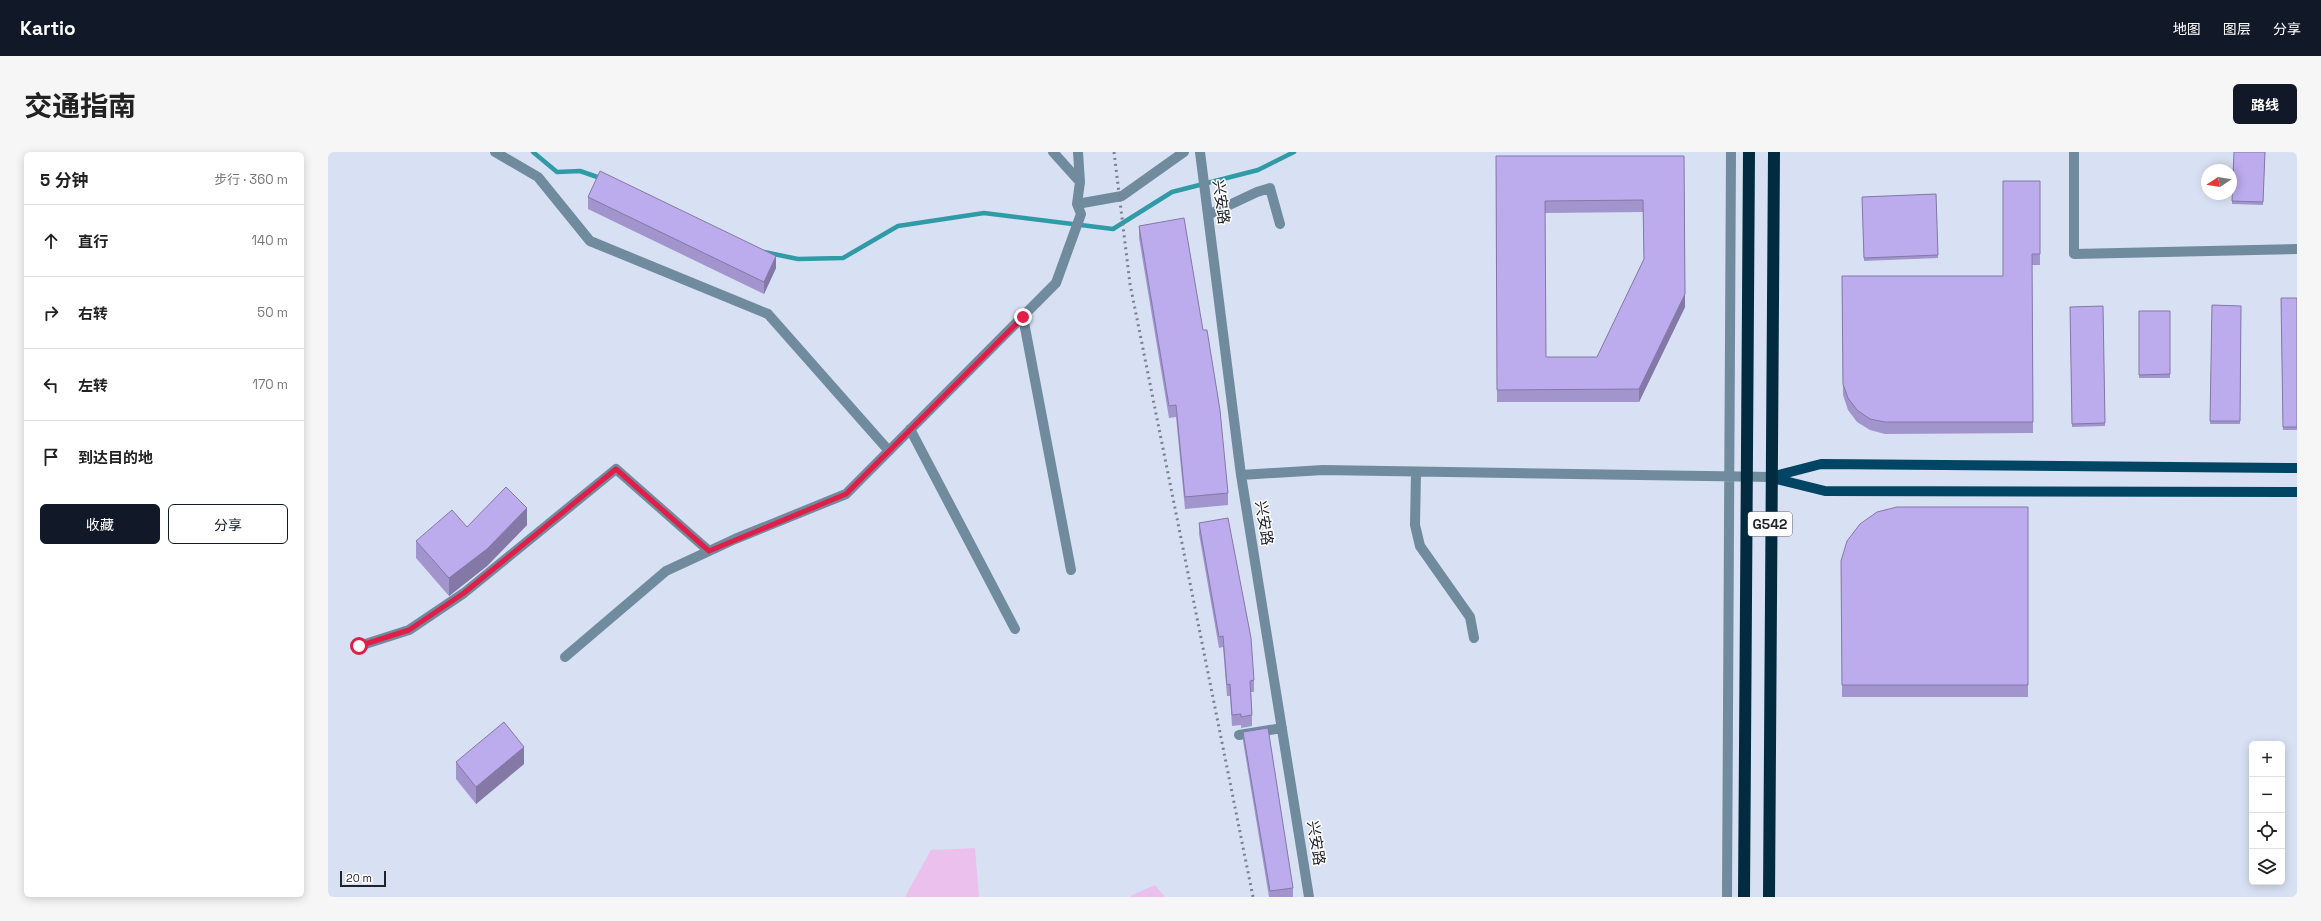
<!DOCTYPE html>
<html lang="zh">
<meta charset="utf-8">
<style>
:root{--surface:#fff;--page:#f6f6f6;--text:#222;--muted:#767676;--line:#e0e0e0;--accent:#111827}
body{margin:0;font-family:"Space Grotesk","Noto Sans SC",sans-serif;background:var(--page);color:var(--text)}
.controls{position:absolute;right:12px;bottom:12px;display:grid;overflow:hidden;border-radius:6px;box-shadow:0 2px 10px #0003}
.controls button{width:36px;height:36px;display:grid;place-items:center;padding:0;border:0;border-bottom:1px solid var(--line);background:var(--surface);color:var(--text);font:20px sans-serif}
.compass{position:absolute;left:1873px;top:12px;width:36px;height:36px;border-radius:50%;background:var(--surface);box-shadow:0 2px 10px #0003;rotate:258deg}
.scale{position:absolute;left:12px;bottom:10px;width:46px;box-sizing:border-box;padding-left:4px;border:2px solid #20232a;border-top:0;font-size:11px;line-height:14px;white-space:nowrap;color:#20232a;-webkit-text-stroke:3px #fff;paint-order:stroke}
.stop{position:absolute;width:12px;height:12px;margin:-9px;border:3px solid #e11d48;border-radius:50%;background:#fff}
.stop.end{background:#e11d48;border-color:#fff;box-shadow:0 1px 4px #0008}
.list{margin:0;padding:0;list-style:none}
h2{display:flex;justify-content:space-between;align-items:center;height:52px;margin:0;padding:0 16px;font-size:17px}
h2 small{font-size:13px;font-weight:400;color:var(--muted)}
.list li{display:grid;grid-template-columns:26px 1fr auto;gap:12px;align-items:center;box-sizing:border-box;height:72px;padding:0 16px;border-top:1px solid var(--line)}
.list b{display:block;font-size:15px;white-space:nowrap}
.list em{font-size:13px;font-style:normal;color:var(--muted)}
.actions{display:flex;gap:8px;padding:12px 16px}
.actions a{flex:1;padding:9px 0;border:1px solid var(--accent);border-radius:6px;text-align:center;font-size:14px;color:var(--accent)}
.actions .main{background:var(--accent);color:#fff}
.icon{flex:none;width:22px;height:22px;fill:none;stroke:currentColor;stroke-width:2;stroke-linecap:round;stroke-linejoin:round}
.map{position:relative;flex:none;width:1969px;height:745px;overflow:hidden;border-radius:6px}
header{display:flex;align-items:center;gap:24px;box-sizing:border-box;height:56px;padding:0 20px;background:var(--accent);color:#fff}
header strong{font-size:19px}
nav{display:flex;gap:22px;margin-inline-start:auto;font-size:14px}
.intro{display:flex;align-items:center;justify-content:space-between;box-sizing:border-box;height:96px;padding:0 24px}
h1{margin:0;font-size:28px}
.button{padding:10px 18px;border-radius:6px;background:var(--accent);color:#fff;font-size:14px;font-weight:700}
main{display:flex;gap:24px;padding:0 24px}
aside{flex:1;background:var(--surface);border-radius:6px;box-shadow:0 2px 10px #0003}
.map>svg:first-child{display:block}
</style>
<header>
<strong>Kartio</strong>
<nav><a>地图</a><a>图层</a><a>分享</a></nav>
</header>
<div class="intro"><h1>交通指南</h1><a class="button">路线</a></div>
<main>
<aside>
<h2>5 分钟<small>步行 · 360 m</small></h2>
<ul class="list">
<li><svg class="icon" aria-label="ahead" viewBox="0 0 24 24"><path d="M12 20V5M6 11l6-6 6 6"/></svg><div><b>直行</b></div><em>140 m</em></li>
<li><svg class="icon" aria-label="right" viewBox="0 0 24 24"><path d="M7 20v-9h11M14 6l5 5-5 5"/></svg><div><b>右转</b></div><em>50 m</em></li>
<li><svg class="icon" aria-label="left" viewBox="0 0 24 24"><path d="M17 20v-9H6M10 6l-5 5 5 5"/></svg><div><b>左转</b></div><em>170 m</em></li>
<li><svg class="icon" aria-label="arrive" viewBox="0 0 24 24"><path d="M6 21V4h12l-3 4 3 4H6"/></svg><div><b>到达目的地</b></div></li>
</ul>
<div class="actions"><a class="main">收藏</a><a>分享</a></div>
</aside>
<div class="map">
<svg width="1969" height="745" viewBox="0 0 1969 745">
<rect width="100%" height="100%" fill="#d8e0f3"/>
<path fill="#ecc0ed" d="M647,696L651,745H577L603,698Z
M827,733L837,745H802L804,743Z"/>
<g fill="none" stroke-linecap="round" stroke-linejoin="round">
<path stroke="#309aa6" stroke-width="4.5" d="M205,0L229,20L252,19L275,27
M436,100L470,107L515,106L570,74L656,61L785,77L844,40L930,18L966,0"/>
<path stroke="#6f8b9d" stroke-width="10" d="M167,0L210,25L262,89L440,162L561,299
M725,0L752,30
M872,0L913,323L981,745
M1746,0V102L1969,97
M749,52L794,44L856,0
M880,63L929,40L942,36L952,72
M695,165L743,418
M582,277L687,477
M1088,320L1087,373L1092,394L1142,465L1146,486
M913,323L995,318L1443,325
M31,494L81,478L136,441L288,317L381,399
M237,505L338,419L407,387L518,342L728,131L753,62L749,52L752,30L750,0
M911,583L954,576
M1399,745L1403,0"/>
<path stroke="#004564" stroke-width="10" d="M1443,325L1493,312L1969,316
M1444,326L1497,339L1969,340"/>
<path stroke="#022b3f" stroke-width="12" d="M1416,745L1421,0
M1441,745L1446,0"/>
<path stroke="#7a808d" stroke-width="3" stroke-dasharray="2 4" stroke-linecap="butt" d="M786,0L802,132L925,745"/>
</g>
<path fill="#a294cd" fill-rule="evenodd" d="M1937,0L1935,53L1904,52V49Z
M1168,4H1356L1357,155L1311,250H1169ZM1315,60L1316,107L1269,205H1218L1217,61Z
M1712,29V113H1704L1705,281L1557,282L1542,278L1529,270L1520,258L1515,243L1514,124H1675Z
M1608,42L1610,106L1536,109L1534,45Z
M260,45L448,116L436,142L260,57Z
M811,74L900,341V353L857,357L848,265L841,266L811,86Z
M1953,146H1969V278H1955Z
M1884,153L1913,154L1912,272H1882Z
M1775,154L1777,274L1744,275L1742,155Z
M1811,159H1842V226H1811Z
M1700,355V545H1514L1513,409Z
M871,371L926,528V540H923L924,563V574L913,576V573L904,574L902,544H899L895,495L891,496L871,382Z
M199,373L159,414L121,444L88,406V389L139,375Z
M915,580L965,736V745H941L915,589Z
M128,610L196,612L148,652L128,627Z"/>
<path fill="#8478a7" d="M448,104V116L436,142V130Z
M1357,142V155L1311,250V237Z
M199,356V373L159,414L121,444V426Z
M196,595V612L148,652V635Z"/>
<path fill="#bcacee" stroke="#8478a7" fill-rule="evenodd" d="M1906,0H1937L1935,50L1904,49Z
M1168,4H1356L1357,142L1311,237L1169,238ZM1315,48L1316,107L1269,205H1218L1217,49Z
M272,19L448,104L436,130L260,45Z
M1675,29H1712V102H1704L1705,270H1557L1542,267L1529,258L1520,246L1515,232L1514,124H1675Z
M1608,42L1610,103L1536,106L1534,45Z
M856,66L875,178H879L892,258L900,341L857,345L848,253L841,254L811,74Z
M1953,146H1969V275H1955Z
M1884,153L1913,154L1912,269H1882Z
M1775,154L1777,271L1744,272L1742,155Z
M1811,159H1842V222L1811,223Z
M178,335L199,356L159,397L121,426L88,389L124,358L139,375Z
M1569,355H1700V533H1514L1513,409L1519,389L1532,372L1549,360Z
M900,366L923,486L926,528L922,529L924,563L913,565V562L904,563L902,532L899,533L895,484L891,485L871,371Z
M176,570L196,595L148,635L128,610Z
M940,576L965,736L942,739L915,580Z"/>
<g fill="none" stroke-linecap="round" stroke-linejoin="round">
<path stroke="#e11d48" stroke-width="5" d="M31,494L81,478L136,441L288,317L381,399L518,342L695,165"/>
</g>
<g text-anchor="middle" stroke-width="3" stroke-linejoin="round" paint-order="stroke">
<rect fill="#fff" stroke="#63656a" stroke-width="1" x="1420" y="360" width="44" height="24" rx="3"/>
<g font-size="14" font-weight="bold" fill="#20232a">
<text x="1442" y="377">G542</text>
</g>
<g font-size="15" fill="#20232a" stroke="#fff">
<text transform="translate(893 50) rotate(82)" y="5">兴安路</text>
<text transform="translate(936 371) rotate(81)" y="5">兴安路</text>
<text transform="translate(988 691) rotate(81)" y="5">兴安路</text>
</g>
</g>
</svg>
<div class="controls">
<button>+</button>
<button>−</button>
<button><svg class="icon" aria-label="locate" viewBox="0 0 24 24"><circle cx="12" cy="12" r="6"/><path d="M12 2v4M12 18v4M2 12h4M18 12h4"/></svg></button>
<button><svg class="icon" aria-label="layers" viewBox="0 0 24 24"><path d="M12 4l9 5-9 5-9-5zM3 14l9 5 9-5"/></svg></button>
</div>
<svg class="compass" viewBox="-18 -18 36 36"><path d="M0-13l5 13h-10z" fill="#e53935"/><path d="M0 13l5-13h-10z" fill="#767676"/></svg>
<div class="scale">20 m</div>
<div class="stop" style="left:31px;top:494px"></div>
<div class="stop end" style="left:695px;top:165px"></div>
</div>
</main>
